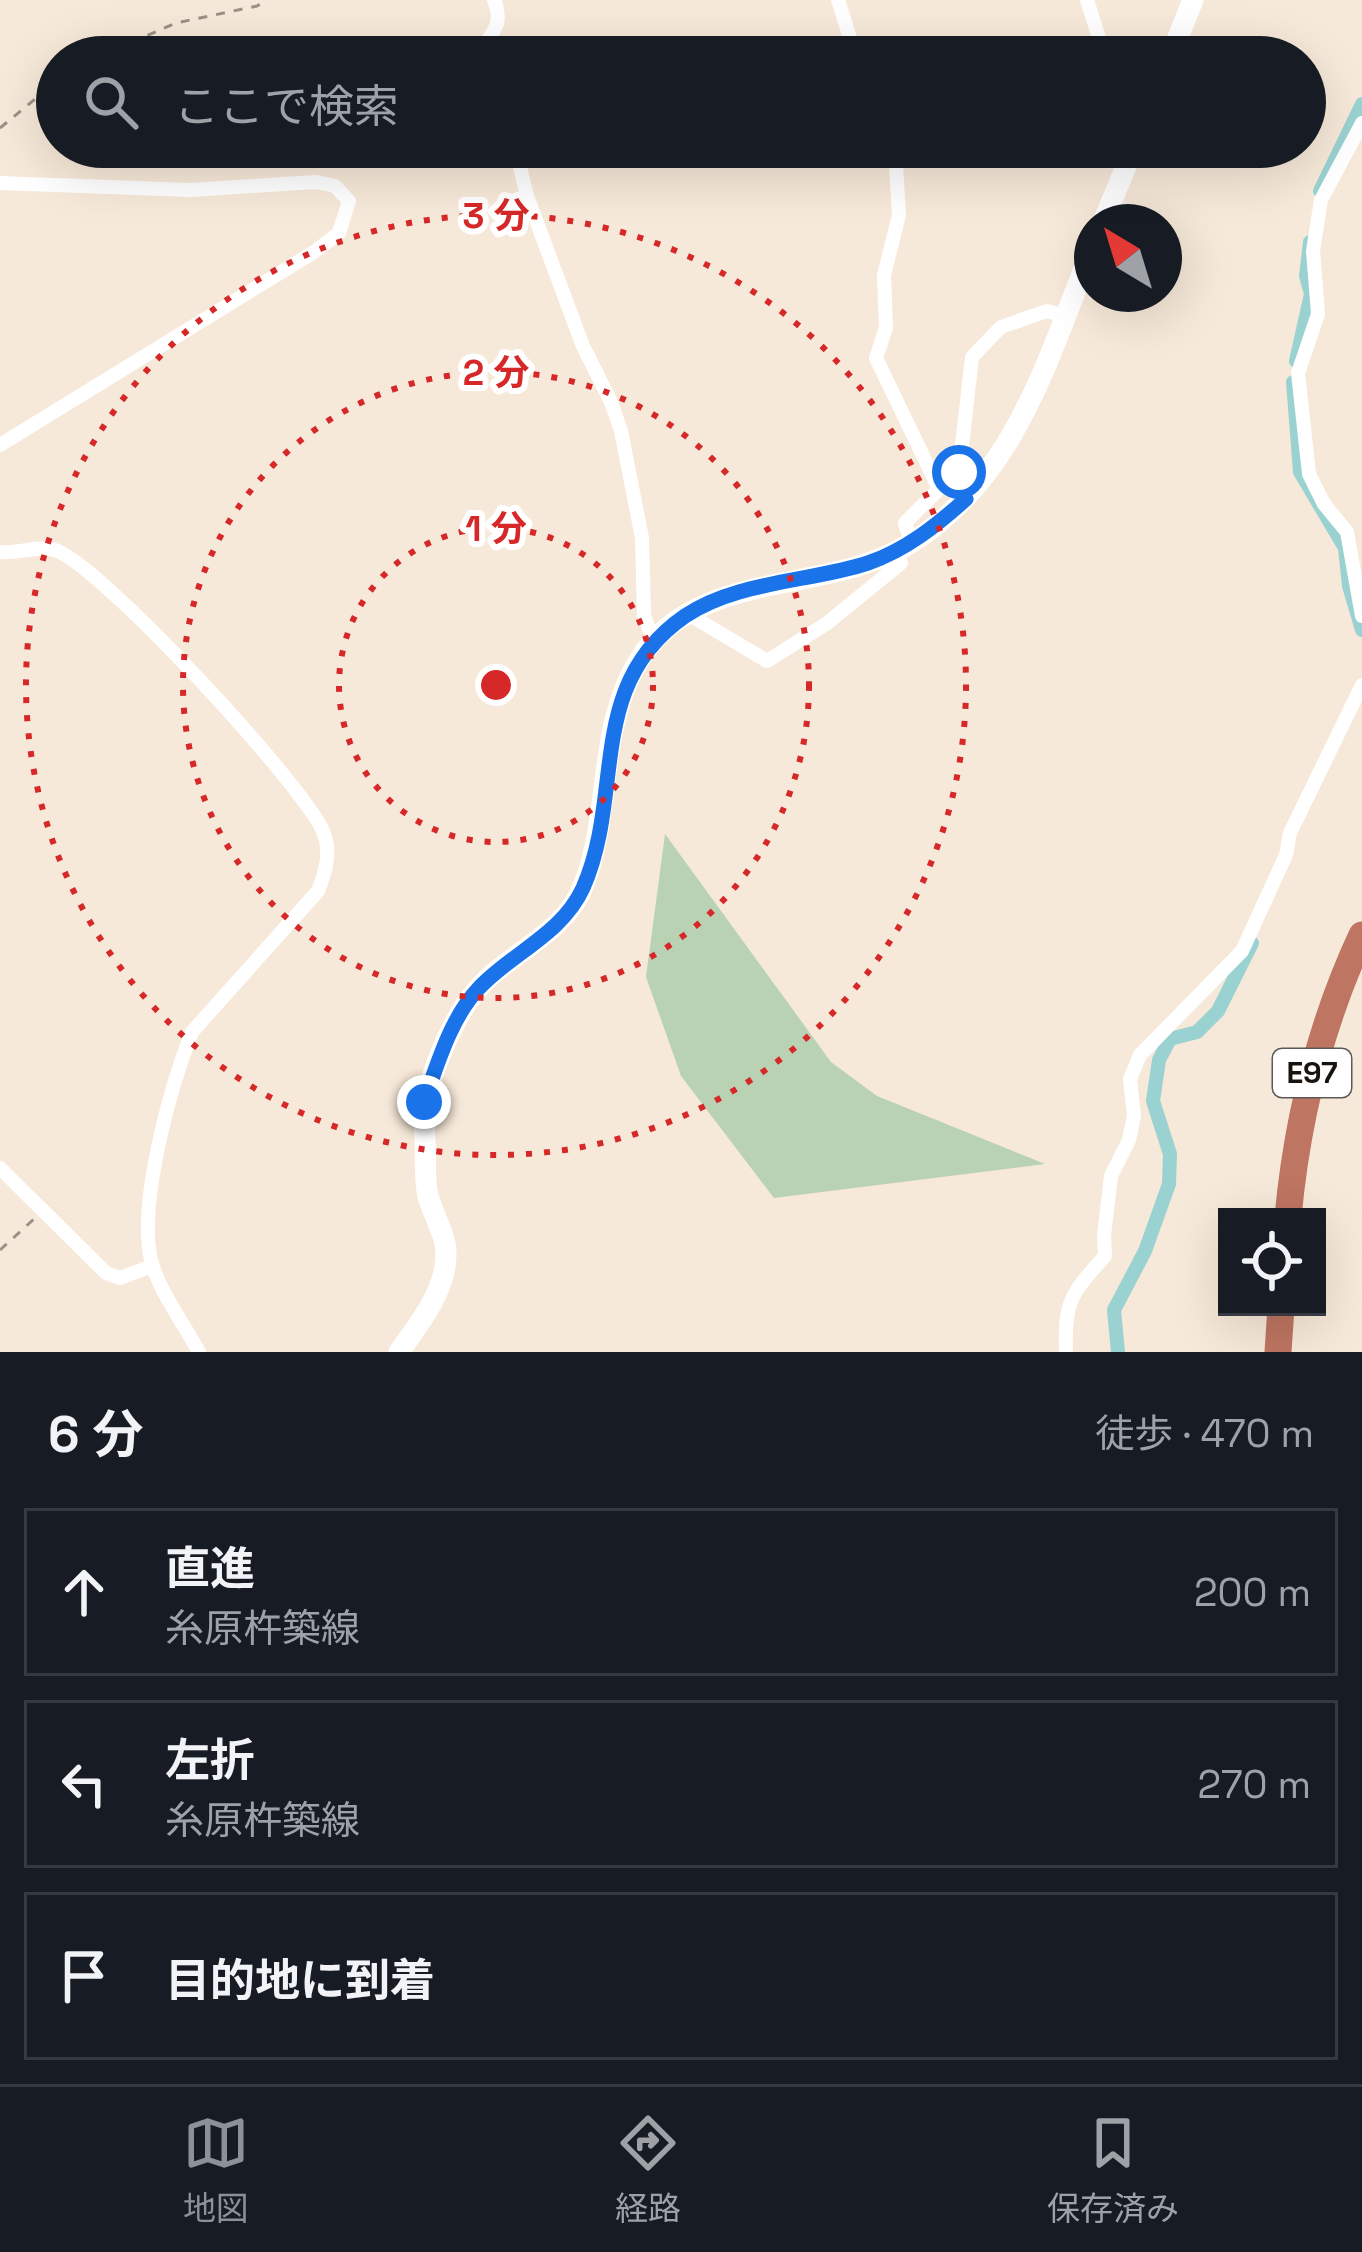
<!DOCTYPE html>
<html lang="ja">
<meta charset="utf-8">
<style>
:root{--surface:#171b24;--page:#20242c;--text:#f1f3f6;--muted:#9ea1a6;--line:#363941;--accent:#8c9099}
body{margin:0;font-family:"Space Grotesk","Noto Sans JP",sans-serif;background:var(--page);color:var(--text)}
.controls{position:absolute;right:36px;bottom:36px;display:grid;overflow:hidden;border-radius:0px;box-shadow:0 12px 48px #0002}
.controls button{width:108px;height:108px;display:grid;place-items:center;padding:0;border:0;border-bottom:3px solid var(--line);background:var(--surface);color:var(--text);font:60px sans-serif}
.compass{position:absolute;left:1074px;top:204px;width:108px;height:108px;border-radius:50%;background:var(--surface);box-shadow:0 12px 48px #0002;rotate:322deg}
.stop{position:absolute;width:36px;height:36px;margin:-27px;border:9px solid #1a73e8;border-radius:50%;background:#fff}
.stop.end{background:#1a73e8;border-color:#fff;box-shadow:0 3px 12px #0008}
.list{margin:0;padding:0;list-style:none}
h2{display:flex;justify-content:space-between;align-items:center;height:156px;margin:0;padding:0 48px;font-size:51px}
h2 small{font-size:39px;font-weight:400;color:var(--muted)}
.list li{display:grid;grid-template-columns:78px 1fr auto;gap:36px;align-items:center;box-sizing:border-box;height:168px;margin:0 24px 24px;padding:0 24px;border:3px solid var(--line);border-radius:0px}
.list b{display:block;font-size:45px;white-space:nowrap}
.list p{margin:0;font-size:39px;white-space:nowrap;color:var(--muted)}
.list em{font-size:39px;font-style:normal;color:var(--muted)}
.icon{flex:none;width:66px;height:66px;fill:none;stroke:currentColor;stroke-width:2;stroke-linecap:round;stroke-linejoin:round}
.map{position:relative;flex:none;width:1362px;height:1352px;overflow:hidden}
.search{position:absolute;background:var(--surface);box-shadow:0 12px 48px #0002;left:36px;right:36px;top:36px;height:132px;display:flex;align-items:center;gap:30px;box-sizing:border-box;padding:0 42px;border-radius:66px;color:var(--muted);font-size:45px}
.sheet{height:732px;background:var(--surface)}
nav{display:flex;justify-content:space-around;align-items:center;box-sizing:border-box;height:168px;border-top:3px solid var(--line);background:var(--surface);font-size:33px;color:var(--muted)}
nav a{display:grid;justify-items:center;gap:6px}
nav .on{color:var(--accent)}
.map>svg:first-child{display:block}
</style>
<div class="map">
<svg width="1362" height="1352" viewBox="0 0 1362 1352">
<rect width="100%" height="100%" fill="#f7e9d9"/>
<path fill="#b9d2b4" d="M665,834L831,1062L877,1096L1045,1164L774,1198L681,1076L646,977Z"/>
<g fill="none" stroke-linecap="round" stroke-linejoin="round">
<path stroke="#9ad1d1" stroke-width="14" d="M1320,191L1362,104
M1296,361L1311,294L1306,276L1310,242
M1293,382L1300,472L1345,548L1349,586L1362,630
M1118,1352L1114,1310L1145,1251L1169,1184L1170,1154L1153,1101L1159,1060L1170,1039L1197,1032L1218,1011L1252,943"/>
<path stroke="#9b9186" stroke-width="3" stroke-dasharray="9 9" stroke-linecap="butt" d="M98,57L176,23L257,6L267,0
M0,128L57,81
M0,1250L34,1219"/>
<path stroke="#fff" stroke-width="14" d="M838,0L856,57
M1087,0L1105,57
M486,57L484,45C497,28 502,20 494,0
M1362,123L1321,200L1313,251L1318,314L1298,373L1309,474L1324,504L1347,532L1362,616
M515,147L527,196L583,346L611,402L621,431L642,538L644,615L649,629L662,634
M895,147L899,215L884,275L886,328L876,358L939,489L905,523L911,543
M0,183L191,190L316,182L335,186L349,201L339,233L314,252L0,445
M966,499L960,487L959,472L972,357L1001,327L1047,311L1064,316
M0,552C17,554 39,545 55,550C101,565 300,782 322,829C332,850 326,871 318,891L192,1032C170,1087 138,1204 151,1260C159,1291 184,1324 199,1352
M688,614L767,661L826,624L901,563L898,550
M0,1168L106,1273L120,1278L152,1266
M1066,1352C1064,1300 1072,1293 1105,1256L1104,1235L1111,1176L1129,1140L1134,1116L1130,1079L1140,1055L1242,951L1286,855L1290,833L1362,685"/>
<path stroke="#fff" stroke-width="21" d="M1170,57L1193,0
M1103,222L1134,147
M399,1352C419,1324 445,1292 446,1256C447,1236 433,1215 428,1196C424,1179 426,1159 425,1141C425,1127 422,1110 426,1097C436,1062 453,1018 476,991C509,952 566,934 584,884C612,812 597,724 641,657C699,568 829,595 911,543C1016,477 1047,359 1092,249"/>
<path stroke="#be7561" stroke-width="27" d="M1288,1217C1297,1119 1320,1025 1362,935
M1278,1352L1281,1307"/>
</g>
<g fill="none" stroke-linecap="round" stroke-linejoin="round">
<path stroke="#1a73e8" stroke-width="15" d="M424,1102C437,1065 451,1017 479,988C512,953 562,934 583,888C625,793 585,685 685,616C737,581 810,582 868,563C906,550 937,525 966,499L960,487L959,472"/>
</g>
<g fill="none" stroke="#d62828" stroke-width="6" stroke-dasharray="6 12">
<circle cx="496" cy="685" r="157"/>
<circle cx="496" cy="685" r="313"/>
<circle cx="496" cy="685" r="470"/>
</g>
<g text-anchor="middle" stroke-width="12" stroke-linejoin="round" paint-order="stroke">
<rect fill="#fff" stroke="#5d5a56" stroke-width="3" x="1273" y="1049" width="78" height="48" rx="9"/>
<g font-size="30" font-weight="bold" fill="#18130e">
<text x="1312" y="1083">E97</text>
</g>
</g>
<circle cx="496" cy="685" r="18" fill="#d62828" stroke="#fff" stroke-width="6"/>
<g font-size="36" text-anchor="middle" font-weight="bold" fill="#d62828" stroke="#fff" stroke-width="12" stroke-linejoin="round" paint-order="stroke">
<text x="496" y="228">3 分</text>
<text x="496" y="385">2 分</text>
<text x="496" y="541">1 分</text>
</g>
</svg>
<div class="controls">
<button><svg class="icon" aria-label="locate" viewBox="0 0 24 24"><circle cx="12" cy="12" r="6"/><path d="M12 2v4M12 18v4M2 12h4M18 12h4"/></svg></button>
</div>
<svg class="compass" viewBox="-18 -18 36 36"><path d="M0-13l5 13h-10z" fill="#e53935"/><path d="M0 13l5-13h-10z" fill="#9ea1a6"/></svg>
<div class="stop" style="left:959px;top:472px"></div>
<div class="stop end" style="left:424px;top:1102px"></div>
<div class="search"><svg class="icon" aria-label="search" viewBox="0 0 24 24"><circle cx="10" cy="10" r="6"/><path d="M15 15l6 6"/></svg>ここで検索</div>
</div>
<section class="sheet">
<h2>6 分<small>徒歩 · 470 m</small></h2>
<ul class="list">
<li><svg class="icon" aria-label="ahead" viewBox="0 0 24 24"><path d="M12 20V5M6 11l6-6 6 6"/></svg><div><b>直進</b><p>糸原杵築線</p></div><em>200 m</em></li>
<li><svg class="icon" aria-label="left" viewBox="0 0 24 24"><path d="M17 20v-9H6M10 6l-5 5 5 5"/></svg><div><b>左折</b><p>糸原杵築線</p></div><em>270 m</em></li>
<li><svg class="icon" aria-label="arrive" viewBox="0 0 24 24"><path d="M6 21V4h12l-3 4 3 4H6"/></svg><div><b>目的地に到着</b></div></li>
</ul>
</section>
<nav>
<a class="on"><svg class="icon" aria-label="map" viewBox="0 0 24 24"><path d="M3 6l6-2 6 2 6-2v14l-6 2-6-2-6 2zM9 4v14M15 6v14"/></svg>地図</a>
<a><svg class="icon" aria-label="directions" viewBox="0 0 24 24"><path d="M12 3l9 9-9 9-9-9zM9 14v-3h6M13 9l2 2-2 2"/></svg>経路</a>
<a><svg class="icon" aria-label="saved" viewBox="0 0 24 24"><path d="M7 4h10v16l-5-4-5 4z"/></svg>保存済み</a>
</nav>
